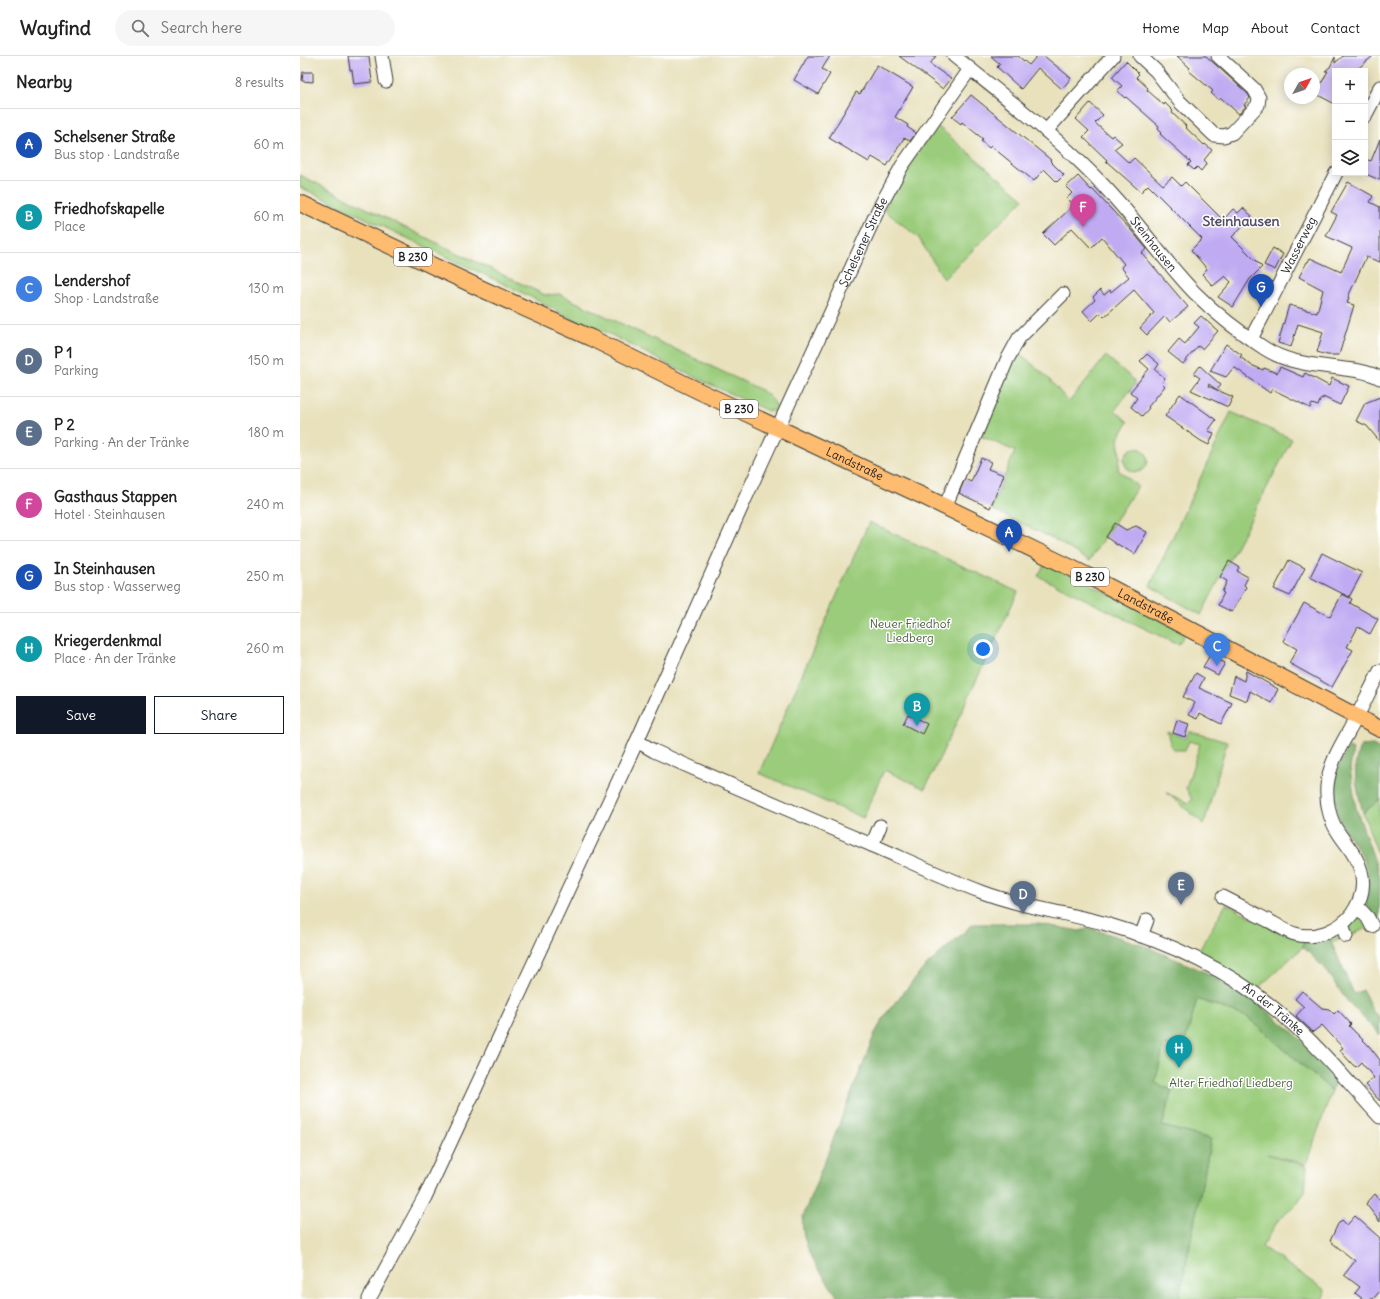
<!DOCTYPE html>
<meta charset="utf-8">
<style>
:root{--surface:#fff;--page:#f6f6f6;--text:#222;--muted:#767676;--line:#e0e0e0;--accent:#111827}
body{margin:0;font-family:Delius,sans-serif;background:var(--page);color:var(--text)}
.controls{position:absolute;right:12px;top:12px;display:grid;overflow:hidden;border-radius:0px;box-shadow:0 2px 10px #0003}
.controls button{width:36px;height:36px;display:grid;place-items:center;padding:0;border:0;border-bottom:1px solid var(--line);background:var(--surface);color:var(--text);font:20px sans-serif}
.compass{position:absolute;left:984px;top:12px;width:36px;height:36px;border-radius:50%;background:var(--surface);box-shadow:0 2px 10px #0003;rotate:50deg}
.you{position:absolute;left:683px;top:593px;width:14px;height:14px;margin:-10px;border:3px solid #fff;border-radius:50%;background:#1a73e8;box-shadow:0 0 0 6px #1a73e833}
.badge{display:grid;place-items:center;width:26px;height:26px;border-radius:50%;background:var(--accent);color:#fff;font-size:13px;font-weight:700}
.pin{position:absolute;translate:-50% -33px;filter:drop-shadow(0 1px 2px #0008)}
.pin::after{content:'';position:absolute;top:21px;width:14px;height:12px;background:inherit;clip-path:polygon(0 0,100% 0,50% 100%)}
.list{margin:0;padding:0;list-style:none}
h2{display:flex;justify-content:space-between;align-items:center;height:52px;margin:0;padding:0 16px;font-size:17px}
h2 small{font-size:13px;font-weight:400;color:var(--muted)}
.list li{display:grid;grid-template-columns:26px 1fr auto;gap:12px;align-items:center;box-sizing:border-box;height:72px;padding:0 16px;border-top:1px solid var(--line)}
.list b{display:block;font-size:15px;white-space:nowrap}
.list p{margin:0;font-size:13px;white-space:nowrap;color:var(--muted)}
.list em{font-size:13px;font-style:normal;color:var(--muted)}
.actions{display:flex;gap:8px;padding:12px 16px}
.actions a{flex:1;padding:9px 0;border:1px solid var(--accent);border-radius:0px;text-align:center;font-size:14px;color:var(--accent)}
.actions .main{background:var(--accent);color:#fff}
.icon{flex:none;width:22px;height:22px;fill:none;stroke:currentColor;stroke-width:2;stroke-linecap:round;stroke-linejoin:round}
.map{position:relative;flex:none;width:1080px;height:1243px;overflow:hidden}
header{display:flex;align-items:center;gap:24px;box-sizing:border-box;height:56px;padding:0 20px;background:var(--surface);border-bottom:1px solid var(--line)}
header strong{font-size:19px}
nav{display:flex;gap:22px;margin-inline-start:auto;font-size:14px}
.search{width:280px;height:36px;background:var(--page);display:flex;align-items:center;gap:10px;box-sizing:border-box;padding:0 14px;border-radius:22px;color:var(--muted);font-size:15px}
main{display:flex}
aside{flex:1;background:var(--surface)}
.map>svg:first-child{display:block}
</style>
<header>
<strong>Wayfind</strong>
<div class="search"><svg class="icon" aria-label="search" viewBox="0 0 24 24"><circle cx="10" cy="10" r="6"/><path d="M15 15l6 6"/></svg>Search here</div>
<nav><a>Home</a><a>Map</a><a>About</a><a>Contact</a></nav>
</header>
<main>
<aside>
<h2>Nearby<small>8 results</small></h2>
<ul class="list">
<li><span class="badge" style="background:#1a4fb4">A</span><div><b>Schelsener Straße</b><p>Bus stop · Landstraße</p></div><em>60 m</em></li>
<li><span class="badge" style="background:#0f9aa8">B</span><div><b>Friedhofskapelle</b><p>Place</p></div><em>60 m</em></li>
<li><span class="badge" style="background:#3f7fe0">C</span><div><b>Lendershof</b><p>Shop · Landstraße</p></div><em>130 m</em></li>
<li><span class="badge" style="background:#5c6f8a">D</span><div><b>P 1</b><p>Parking</p></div><em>150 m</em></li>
<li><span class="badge" style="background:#5c6f8a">E</span><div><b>P 2</b><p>Parking · An der Tränke</p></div><em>180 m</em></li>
<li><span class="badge" style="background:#d1479c">F</span><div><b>Gasthaus Stappen</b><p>Hotel · Steinhausen</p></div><em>240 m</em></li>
<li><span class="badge" style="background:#1a4fb4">G</span><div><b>In Steinhausen</b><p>Bus stop · Wasserweg</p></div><em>250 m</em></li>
<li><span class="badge" style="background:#0f9aa8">H</span><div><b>Kriegerdenkmal</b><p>Place · An der Tränke</p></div><em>260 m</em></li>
</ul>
<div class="actions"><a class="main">Save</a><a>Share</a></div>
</aside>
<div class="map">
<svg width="1080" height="1243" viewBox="0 0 1080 1243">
<rect width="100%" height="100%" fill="#fff"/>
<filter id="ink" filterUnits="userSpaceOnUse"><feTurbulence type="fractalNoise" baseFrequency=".025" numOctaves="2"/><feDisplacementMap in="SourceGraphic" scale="8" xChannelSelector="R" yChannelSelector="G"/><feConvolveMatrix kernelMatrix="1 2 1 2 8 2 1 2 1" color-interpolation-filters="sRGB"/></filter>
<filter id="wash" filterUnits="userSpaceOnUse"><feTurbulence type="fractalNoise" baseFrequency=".012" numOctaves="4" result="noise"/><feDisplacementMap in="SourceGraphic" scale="16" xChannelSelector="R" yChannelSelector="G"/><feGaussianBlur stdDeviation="0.9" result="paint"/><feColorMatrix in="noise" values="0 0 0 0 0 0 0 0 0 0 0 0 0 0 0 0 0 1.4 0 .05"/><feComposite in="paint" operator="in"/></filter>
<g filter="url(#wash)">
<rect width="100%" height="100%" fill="#e8e1bc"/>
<path fill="#9bcc7b" stroke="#5c744c" d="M637,70L724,143L644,223L618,181L584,154L599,123Z
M0,119L102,170L245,239L259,238L461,334C470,340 475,344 477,355H468L377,313L306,276L274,264L231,241L0,131Z
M715,293L747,321L769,346L806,300L834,324L835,328L815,354L828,366L818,383L820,401L818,414L838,430L789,505L754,483L691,453L715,395L678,379Z
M931,356L992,383L901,559L850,530Z
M824 404a12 12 0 1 1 24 0a12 12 0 1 1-24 0Z
M569,466L718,536L625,733L584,714L563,762L459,717Z
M746,506L882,575L884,579L879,588L874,587L738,520Z
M867,675L886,682L889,675L927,686L904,768L867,737L888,747L892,744L886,732L900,688L889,685L885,694H876L871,691Z
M1080,743V804L1063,757Z
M926,848L984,878H1036L1041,882L1032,886L1029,881L1014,886H1003V891L957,933L897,898Z
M1056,862H1059L1062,864L1067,872L1051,879L1050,869Z
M897,943L947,961L1032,1035L1006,1108L967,1098L1007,1110L1005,1135L996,1149L979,1163L962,1191L1025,1234L1023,1243H879L911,1083L862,1070L872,1034L855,1027L864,989L883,993Z"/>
<path fill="#7cb06b" stroke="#4c6644" d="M1073,689L1080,693V743L1063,757C1058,736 1050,710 1061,690Z
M1049,691L1053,693L1050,713L1056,752L1080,820L1079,866L1066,849V840L1068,816L1061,798L1043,772L1037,757L1034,732L1038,711Z
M673,868H739L780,875L790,872L840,888L905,916L952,943L993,976L1037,1020L1032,1035L947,961L897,943L883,993L864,989L855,1027L872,1034L862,1070L911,1083L879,1243H539C523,1218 499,1192 503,1160L575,977L588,955L624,912Z
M1029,881L1054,938L1063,934L1073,956L1080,961V979L1048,946L1023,911L1003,891V886H1014Z"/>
<g id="blocks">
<path fill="#c0abf2" d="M48,0H69L72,26L54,28L52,14H50Z
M508,0H530L522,13L530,18L518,38L494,24Z
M599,0H636L630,8L651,23L643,33Z
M691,0H718L729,9L737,0H744L771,22L762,33L738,12L721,33L697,11L700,8Z
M877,0H906L948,38L950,42L944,49L946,50L939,58L921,42L919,44L911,37L913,35L888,14L890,12Z
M1043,0H1073L1055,15H1035V48L1014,37V25L1021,28L1028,15H1025L1030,11L1035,1V7Z
M826,5L839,18L836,21L848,32L847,34L864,49L865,47L873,55L872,57L886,70L885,71L904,89L905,88L912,94L904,104L907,107L901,115L897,111L894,114L888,109L891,106L860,78L862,76L858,72L859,70L826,41L825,42L817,35L822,30L812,21Z
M577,9L613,31L595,61L608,69L607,71L616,77L610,85L604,82L587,110L572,101L569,106L529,82L556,36L560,38Z
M3,16H13V26L2,25Z
M671,39L751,104L750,105L764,119L757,126L744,113L734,125L691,90L689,92L681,85L683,83L662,66L661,68L652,61Z
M790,47L803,59L795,67L811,81L813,79L822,87L814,93L829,107L834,102L863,129L872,121L881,130L885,126L923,164L933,153L938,157L943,152L952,160L932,181L962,211L950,223L933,251L918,241L931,226L925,220L913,230L902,218L907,213L891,194L902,183L848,129L841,136L806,105L807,104L783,81L789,75L776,63Z
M1080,83V124L1063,117H1065V103L1071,105Z
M778,120L791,134L792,133L830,173L847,193L842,197L888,251L870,266L865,260L847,279L840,272L854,257L834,234L804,261L800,257L792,265L783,255L795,244L793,241L800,234L804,239L810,234L811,236L829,221L821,211L824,208L802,181L791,192L772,172L754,189L743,178L774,149L767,142L772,137L766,131Z
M1048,126L1073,140L1070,146L1080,151V206L1066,201L1048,241L1049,242L1047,247L1054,249L1039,299H1027L1017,296L1023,276L998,268L991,291L978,287L989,249L1017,257L1023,234L999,221L1007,206H1008L1010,202L1041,216L1052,192L1026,180L1037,159L1031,156Z
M973,192L983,198L975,214L964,209Z
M901,260L918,275L902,293L898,290L883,308L868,296L879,283L885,288L899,271L894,267Z
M926,288L942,299L940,301L951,309L963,314L964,312L977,317L980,311L1003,321L1005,317L1029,330L1032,322L1049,330L1040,349L1023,341V343L1021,342L1018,350L1012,348L1010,352L972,333L970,337L934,311L926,321L910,315Z
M847,298L859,308L855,314L865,322L862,327L865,330L848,351L849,352L842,360L831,351L837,342L830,336L849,313L840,305Z
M900,310L921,329L917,334L909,328L908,330L933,341L928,351L891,334L900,322L894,318Z
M880,338L916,364L908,375L914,377L909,389L901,385L865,360Z
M1080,341V386L1067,370L1056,365L1065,347Z
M681,402L691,406L688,413L704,419L690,452L659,437L665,423L671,426Z
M815,467L826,474L836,470L847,476L835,498L817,488V489L806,481Z
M1022,497L1062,517L1049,541L1010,521Z
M989,504L1005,512L990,540L974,533Z
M929,505L939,511L937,515L948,521L944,529L946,531L932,556L918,549L924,537L922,536L927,525L920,521Z
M1042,538L1052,543L1050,547L1078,563L1070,578L1058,571L1047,591L1053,594L1032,631L989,607L997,593L983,585L1004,547L1030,561Z
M910,599L925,607L918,619L903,611Z
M946,615L978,633L971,647L950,635L947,645L929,638L934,620L944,625Z
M896,617L904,622L899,632L932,647L921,668L900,657L898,663L889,659L895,647L883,641Z
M608,658L627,668L622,678L603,668Z
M877,664L889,668L885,681L873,677Z
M1002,935L1022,952L1029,953L1034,958L1038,954L1051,968L1049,970L1069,990L1080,1004V1045L1065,1029L1074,1022L1061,1006L1056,1011L1053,1009L1042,997L1040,994L1043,992L1022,969L1013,976L996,960L1004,951L995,943Z
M1075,1138L1080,1144V1166L1066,1148Z
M1055,1160L1080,1182V1235L1073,1243H1063L1055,1237L1060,1231L1044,1219L1055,1205L1030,1185L1038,1168L1042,1164L1047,1169Z"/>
</g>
</g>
<g filter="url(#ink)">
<use href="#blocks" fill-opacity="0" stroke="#3b3a34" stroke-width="1"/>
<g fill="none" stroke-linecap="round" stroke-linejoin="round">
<defs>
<g id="minor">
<path d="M82,0L86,25"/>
<path id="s1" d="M654,0C705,41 758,81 803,129C836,163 862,203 895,237C916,258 939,276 964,292C988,308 1017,309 1045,313C1057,314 1069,316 1080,322"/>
<path d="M840,0L856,15L880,46L914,79L924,80L932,77L958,49L959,42L954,33L918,0"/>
<path d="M1065,60L1080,31"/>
<path d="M746,75L813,0"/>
<path id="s2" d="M951,283L1036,117"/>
<path d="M645,451L707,304L719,282L763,238"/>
<path id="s3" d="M337,685L354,695C428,728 503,760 579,792C613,807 647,823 682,836C721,851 763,856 803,867C865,885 926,912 976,954C1015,985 1047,1025 1080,1061"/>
<path d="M572,789L580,770"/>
<path d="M923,841C939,849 955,858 971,866C979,870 987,876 995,878C1015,884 1040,874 1052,858C1061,845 1065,830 1061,815C1057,799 1046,789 1038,776C1029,763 1026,745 1027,730C1029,707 1043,686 1054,666C1063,649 1071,632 1080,615"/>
<path d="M1057,850L1068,862L1072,870"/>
<path d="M1042,868L1046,880"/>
<path d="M841,880L847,864"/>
<path id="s4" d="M69,1243L125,1141L337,685L445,443L578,154L602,110L670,13"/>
</g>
<g id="major">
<path id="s5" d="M0,147L182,233L291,282L399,335L627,442L792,522L1080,673"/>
</g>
</defs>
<use href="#minor" stroke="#3b3a34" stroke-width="15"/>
<use href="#major" stroke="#3b3a34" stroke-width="18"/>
<use href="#minor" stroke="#fff" stroke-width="13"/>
<use href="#major" stroke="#febc70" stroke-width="16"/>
</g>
</g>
<g text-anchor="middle" stroke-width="3" stroke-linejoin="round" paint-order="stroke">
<g fill="#fff" stroke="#606060" stroke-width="1">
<rect x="94" y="192" width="38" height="18" rx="3"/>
<rect x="420" y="344" width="38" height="18" rx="3"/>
<rect x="771" y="512" width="38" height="18" rx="3"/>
</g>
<g font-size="11" font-weight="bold" fill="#1c1c1c">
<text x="113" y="205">B 230</text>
<text x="439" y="357">B 230</text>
<text x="790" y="525">B 230</text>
</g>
<g font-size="12" fill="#1c1c1c" stroke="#fff">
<text dy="4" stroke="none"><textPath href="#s4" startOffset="1167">Schelsener Straße</textPath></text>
<text dy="4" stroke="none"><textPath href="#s1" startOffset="275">Steinhausen</textPath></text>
<text dy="4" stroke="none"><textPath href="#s2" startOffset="105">Wasserweg</textPath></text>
<text dy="4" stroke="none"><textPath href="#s5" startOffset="613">Landstraße</textPath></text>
<text dy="4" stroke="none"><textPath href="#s5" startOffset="937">Landstraße</textPath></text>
<text dy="4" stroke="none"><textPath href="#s3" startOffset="694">An der Tränke</textPath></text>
</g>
<g font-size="12" fill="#4f6242" stroke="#fff">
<text x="610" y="572">Neuer Friedhof<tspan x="610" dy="14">Liedberg</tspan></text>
<text x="931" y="1031">Alter Friedhof Liedberg</text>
</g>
<g font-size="14" font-weight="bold" fill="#554e67" stroke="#fff">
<text x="941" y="170">Steinhausen</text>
</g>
</g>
</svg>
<div class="controls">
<button>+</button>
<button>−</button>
<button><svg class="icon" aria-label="layers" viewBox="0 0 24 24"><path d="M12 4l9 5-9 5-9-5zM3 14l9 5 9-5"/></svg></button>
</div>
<svg class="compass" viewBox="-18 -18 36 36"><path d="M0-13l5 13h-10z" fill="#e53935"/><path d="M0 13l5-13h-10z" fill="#767676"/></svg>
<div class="you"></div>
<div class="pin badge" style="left:709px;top:496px;background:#1a4fb4">A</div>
<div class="pin badge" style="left:617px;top:670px;background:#0f9aa8">B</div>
<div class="pin badge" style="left:917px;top:610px;background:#3f7fe0">C</div>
<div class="pin badge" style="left:723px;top:858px;background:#5c6f8a">D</div>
<div class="pin badge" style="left:881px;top:849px;background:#5c6f8a">E</div>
<div class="pin badge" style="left:783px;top:171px;background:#d1479c">F</div>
<div class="pin badge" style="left:961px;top:251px;background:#1a4fb4">G</div>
<div class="pin badge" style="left:879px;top:1012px;background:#0f9aa8">H</div>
</div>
</main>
